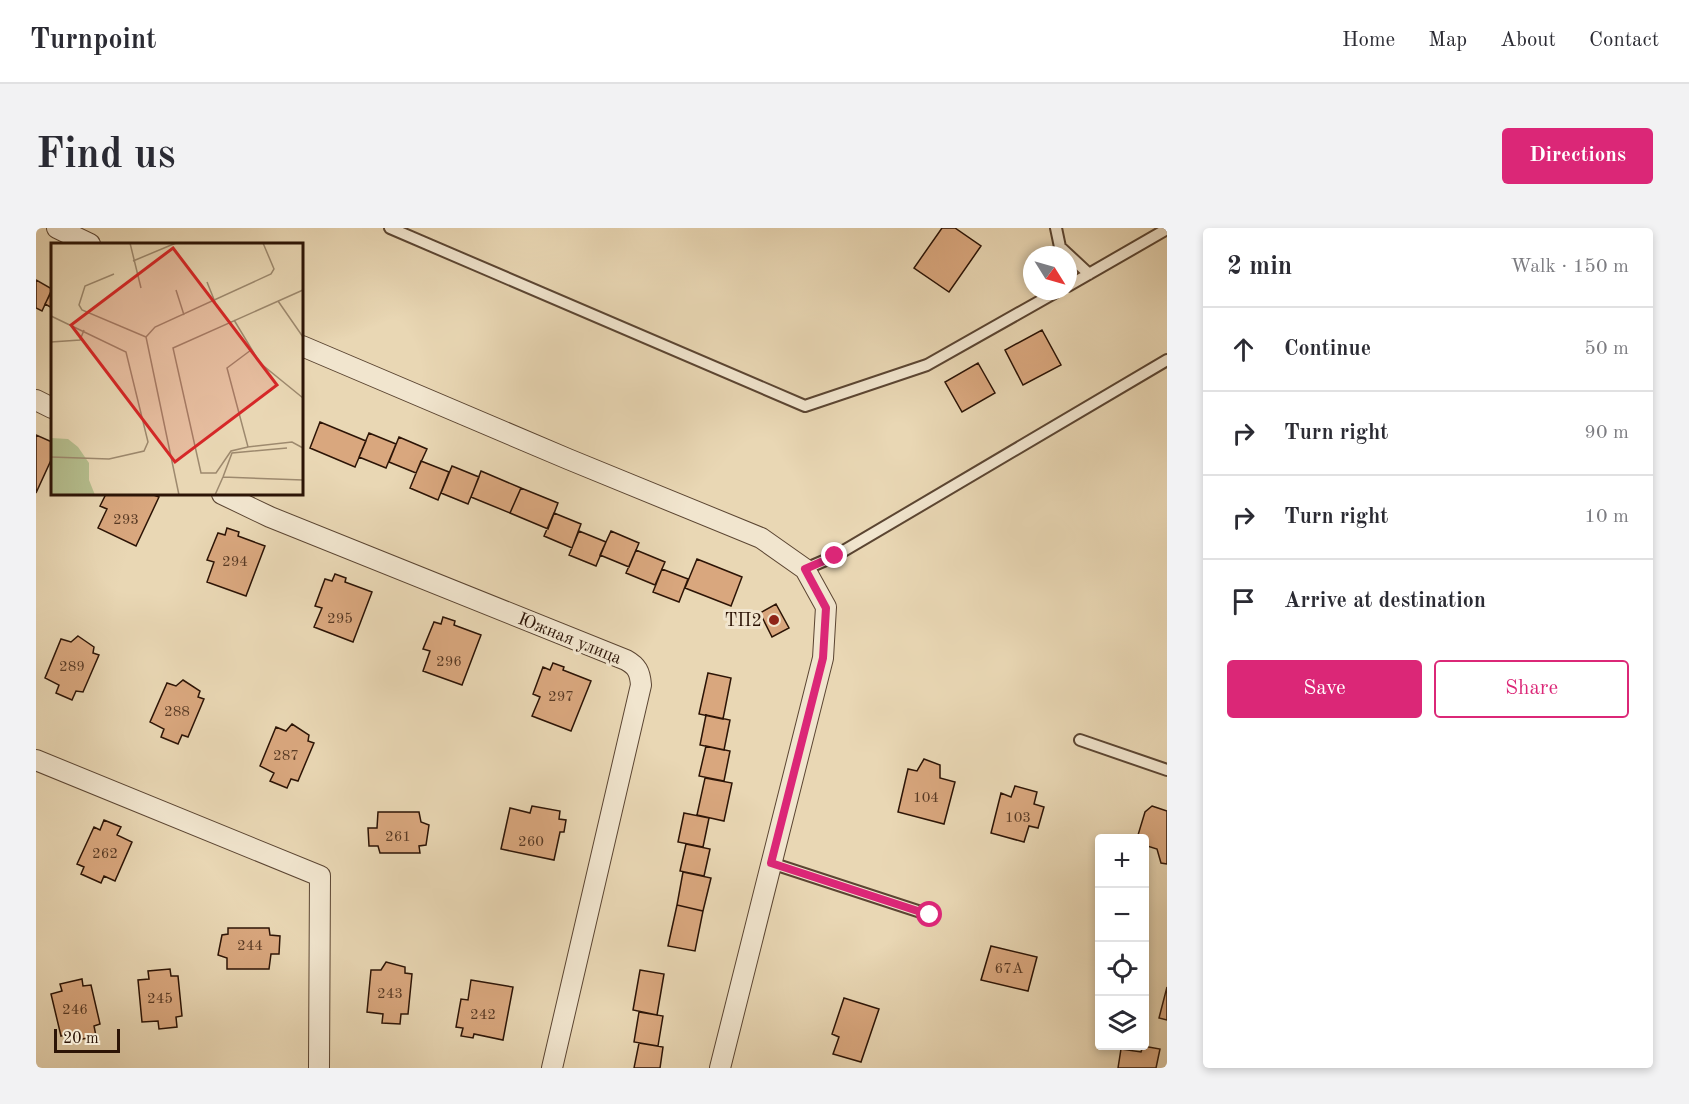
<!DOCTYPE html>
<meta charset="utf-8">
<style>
:root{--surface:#fff;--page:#f2f2f3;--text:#2b2b33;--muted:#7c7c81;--line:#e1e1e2;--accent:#db2777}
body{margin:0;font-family:"Old Standard TT",serif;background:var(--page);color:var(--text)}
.controls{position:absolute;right:18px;bottom:18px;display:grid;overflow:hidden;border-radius:6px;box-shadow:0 3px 9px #0003}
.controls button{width:54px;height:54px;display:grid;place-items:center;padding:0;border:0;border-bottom:2px solid var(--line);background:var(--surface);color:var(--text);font:30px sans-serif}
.compass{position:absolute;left:987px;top:18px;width:54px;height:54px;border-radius:50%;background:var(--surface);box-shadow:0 3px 9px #0003;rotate:127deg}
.scale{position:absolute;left:18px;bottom:15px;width:66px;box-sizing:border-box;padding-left:6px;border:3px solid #2c1406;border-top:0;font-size:16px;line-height:21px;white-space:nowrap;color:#2c1406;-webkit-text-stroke:4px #f1e5ce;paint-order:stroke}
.stop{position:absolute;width:18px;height:18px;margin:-14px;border:4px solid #db2777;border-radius:50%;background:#fff}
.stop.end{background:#db2777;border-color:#fff;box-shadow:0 2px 6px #0008}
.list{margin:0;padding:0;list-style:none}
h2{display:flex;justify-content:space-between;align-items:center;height:78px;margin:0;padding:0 24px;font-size:26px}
h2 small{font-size:20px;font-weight:400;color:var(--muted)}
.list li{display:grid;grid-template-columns:39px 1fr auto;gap:18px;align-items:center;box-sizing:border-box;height:84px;padding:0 24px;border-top:2px solid var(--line)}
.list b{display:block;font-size:22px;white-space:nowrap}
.list em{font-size:20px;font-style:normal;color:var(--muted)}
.actions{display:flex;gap:12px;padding:18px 24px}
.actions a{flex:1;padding:14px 0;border:2px solid var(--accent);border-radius:6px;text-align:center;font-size:21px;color:var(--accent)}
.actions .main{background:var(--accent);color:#fff}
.icon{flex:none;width:33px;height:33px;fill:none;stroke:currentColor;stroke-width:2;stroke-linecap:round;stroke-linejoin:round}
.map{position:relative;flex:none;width:1131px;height:840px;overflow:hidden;border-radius:6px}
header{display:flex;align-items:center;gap:36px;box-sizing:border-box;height:84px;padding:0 30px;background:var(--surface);border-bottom:2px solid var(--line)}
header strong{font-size:28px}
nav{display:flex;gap:33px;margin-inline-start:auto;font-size:21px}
.intro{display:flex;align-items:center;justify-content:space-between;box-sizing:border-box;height:144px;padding:0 36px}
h1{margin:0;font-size:42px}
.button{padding:15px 27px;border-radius:6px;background:var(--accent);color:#fff;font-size:21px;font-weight:700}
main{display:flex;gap:36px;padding:0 36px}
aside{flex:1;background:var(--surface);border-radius:6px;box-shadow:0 3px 9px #0003}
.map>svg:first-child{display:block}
</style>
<header>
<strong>Turnpoint</strong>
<nav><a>Home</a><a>Map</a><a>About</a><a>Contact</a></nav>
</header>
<div class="intro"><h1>Find us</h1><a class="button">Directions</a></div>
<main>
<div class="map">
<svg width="1131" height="840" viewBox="0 0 1131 840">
<rect width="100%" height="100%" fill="#e9d7b4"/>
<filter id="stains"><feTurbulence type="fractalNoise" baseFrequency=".00333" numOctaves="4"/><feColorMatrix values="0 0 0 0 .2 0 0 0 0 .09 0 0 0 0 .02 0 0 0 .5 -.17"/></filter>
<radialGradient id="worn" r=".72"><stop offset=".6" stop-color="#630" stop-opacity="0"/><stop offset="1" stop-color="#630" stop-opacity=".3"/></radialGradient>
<path fill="#d9a77e" stroke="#2c1406" stroke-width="1.5" d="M906,0H919L945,18L913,64L878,40Z
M0,52L16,61L6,83L0,80Z
M16,63V80L9,76Z
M1006,102L1025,137L987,157L969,122Z
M942,135L959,165L926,184L909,154Z
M284,194L330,213L319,239L274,220Z
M333,205L360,216L350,240L323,229Z
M0,207L16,214V230L0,265Z
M363,209L391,221L380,245L353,234Z
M385,233L413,244L402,272L374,260Z
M416,238L443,249L432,276L405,265Z
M445,243L485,260L474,285L435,269Z
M485,260L522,275L512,301L474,285Z
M70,266H115L123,269L100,318L62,300L71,281L64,278Z
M518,285L545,296L536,320L508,308Z
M191,300L203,304L202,308L229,318L210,368L171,354L178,334L171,332L182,305L189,307Z
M543,303L570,314L560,338L533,327Z
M575,303L603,315L593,339L564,327Z
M600,322L629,334L619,357L590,345Z
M661,331L706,349L695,378L649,360Z
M626,341L652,351L643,374L617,364Z
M299,346L310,350L309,354L336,364L317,414L278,399L286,380L279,378L289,351L296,353Z
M740,376L753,400L736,409L724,385Z
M407,389L419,393L418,397L445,407L426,457L387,443L394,423L387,421L398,394L405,396Z
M42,408L58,419L57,425L63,427L47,464L40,463L36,472L20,465L23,457L9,450L25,411L35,414Z
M517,435L528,439L527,442L555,453L535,503L496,488L504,469L497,466L507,439L514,442Z
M672,445L695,450L687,491L663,486Z
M147,452L164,463L162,469L168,471L152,509L146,507L142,516L125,509L128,501L114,494L131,455L140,458Z
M670,487L694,492L688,522L664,517Z
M256,496L273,507L272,513L278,515L262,553L255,551L251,560L234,553L238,545L224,538L240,499L250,503Z
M670,518L694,523L688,553L663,548Z
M888,531L904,537V550L919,554L908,596L862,584L872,541L881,543Z
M669,550L696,555L688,593L661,587Z
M979,558L1001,564L998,576L1008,579L1002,600L993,598L988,614L955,605L965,565L975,569Z
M496,578L524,583L523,591L530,592L528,604H524L518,632L465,621L474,580L494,585Z
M1116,578L1131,583V636L1125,635L1121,621L1108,617V610H1102V607L1109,584Z
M342,584H383L385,594L393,597L390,617L383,618L384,625H344L342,618H333L332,600H341Z
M648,585L673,590L667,619L642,614Z
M68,592L85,599L81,607L96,614L79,653L68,648L65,655L45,646L48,639L41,636L58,599L64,602Z
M650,616L674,621L668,648L644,643Z
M647,644L675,650L667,683L641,677Z
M641,677L667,683L659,723L632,718Z
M192,700H233L234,707L244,708L243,726H235L233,741H191V730L182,727L186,707L192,706Z
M955,718L1001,729L992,763L945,752Z
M350,734L369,739V745L376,746L372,786H365L364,796L346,795L347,786L331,784L335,742H345Z
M134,741L135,748H142L146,788L140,789L141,799L123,801L122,793L106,794L102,752L113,751L112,743Z
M604,742L628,746L621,787L597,782Z
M46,751L47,758L55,757L64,796L58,798L60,808L42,812L40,804L25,808L15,766L26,763L24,756Z
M435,752L477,759L467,812L438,806L437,810L425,808L427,800L420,799L425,771L432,772Z
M1131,759V792L1123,790Z
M808,770L843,781L825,834L797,826L803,809L796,806Z
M603,784L627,788L622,818L598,814Z
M603,815L627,819L624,840H598Z
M1107,818L1124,821L1120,840H1082L1085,821L1105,824Z"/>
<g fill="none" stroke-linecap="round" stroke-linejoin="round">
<defs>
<path id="service" d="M354,0L769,178L891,137L1022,63
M1020,0L1024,19L1053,46
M1032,58L1131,1
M769,341L799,328L1131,132
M1044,512L1131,542
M735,635L894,687"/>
<path id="minor" d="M21,0L54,16
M266,118L532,231L725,310L769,341L790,379L787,430L684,840
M0,172L16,180
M186,266L234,289L590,432C601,438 604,444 605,457L516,840
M0,532L284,648L283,840"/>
</defs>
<use href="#service" stroke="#5b4532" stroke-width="14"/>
<use href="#minor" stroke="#5b4532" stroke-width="22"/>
<use href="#service" stroke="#f1e5ce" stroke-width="10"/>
<use href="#minor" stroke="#f1e5ce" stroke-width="20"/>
</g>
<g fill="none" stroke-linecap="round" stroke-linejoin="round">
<path stroke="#db2777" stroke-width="8" d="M799,328L769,341L790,380L787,430L735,635L894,687"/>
</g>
<circle fill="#8f2418" stroke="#f1e5ce" stroke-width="2" cx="738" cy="392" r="6"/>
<g text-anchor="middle" stroke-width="6" stroke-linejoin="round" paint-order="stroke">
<g font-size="15" fill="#573924">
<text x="90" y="296">293</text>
<text x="199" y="338">294</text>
<text x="304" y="395">295</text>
<text x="413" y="438">296</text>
<text x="36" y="443">289</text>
<text x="525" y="473">297</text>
<text x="141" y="488">288</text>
<text x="250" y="532">287</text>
<text x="890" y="574">104</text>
<text x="982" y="594">103</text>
<text x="362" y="613">261</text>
<text x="495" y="618">260</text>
<text x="69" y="630">262</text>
<text x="214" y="722">244</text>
<text x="973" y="745">67А</text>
<text x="354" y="770">243</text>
<text x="124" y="775">245</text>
<text x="39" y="786">246</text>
<text x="447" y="791">242</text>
</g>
<g font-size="18" fill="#2c1406" stroke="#f1e5ce" text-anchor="end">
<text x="726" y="398">ТП2</text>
</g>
<g font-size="18" fill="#2c1406" stroke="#f1e5ce">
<text transform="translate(534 410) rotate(22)" y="6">Южная улица</text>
</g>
</g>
<g transform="translate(15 15)">
<rect width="252" height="252" fill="#e9d7b4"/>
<path d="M0,195L17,196L27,204L38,220V237L44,252H0Z" fill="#b5be8e"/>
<path fill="none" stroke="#9d896e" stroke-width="1.5" d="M79,0L90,45M82,18L125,0M63,31L34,43L28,62L31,67L95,94M156,39L164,59M125,47L133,72M227,58L252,94M0,73L75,109L97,199L93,208L58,216L0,214M183,77L209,120L252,155M0,99L29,97L33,87M200,107L176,125L197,204L241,199L252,205M197,204L180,208L165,230H150L122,105L252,47M172,234L181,210L236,205M128,252L95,94L104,84L220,31L223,26L212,0M164,252L172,234L252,237"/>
<path fill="#d62828" fill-opacity="0.15" stroke="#d62828" stroke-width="3" d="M122,5L226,142L124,219L20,82Z"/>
<rect width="252" height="252" fill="none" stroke="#2c1406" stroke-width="3"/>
</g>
<rect width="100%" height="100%" filter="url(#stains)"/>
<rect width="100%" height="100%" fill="url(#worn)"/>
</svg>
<div class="controls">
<button>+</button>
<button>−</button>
<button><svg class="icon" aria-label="locate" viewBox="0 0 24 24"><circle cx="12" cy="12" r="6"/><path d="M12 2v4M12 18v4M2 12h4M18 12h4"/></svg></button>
<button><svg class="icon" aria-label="layers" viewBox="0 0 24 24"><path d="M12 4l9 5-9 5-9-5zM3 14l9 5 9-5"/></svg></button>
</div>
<svg class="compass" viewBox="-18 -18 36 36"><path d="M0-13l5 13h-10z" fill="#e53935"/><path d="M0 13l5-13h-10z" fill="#7c7c81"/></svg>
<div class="scale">20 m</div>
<div class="stop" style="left:894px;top:687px"></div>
<div class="stop end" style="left:799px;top:328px"></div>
</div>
<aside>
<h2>2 min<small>Walk · 150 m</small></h2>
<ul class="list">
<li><svg class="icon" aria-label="ahead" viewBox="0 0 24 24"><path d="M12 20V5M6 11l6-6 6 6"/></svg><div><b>Continue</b></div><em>50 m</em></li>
<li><svg class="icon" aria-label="right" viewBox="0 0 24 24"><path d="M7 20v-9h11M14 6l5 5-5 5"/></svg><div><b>Turn right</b></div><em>90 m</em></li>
<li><svg class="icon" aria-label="right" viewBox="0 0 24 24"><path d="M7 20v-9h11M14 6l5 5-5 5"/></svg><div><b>Turn right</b></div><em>10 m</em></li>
<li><svg class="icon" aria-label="arrive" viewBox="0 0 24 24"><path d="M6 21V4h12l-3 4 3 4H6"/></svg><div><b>Arrive at destination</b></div></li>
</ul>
<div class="actions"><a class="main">Save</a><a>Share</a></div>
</aside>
</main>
